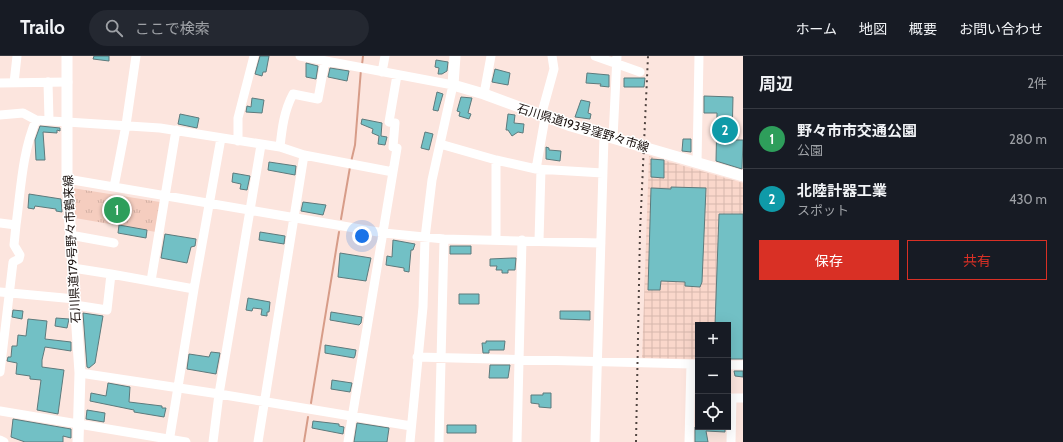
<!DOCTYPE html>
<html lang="ja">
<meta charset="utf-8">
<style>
:root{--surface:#171b24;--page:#242831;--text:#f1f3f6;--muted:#9ea1a6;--line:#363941;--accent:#d93025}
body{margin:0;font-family:Cabin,"Noto Sans JP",sans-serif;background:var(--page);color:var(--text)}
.controls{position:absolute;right:12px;bottom:12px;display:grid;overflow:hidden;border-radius:0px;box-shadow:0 4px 16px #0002}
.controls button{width:36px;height:36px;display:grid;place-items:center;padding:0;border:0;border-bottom:1px solid var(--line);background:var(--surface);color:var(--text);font:20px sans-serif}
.you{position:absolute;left:362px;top:180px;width:14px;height:14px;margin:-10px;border:3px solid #fff;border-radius:50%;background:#1a73e8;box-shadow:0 0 0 6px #1a73e833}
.badge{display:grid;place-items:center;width:26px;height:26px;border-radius:50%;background:var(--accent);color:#fff;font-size:13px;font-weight:700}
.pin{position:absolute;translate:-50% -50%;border:2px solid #fff;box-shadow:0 1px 4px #0006}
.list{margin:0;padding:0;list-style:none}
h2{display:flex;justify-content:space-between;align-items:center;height:52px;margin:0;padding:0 16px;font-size:17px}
h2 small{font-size:13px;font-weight:400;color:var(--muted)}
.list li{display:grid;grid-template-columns:26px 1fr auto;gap:12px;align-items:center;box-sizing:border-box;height:60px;padding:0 16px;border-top:1px solid var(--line)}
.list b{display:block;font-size:15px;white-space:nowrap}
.list p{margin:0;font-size:13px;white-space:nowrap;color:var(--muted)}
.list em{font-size:13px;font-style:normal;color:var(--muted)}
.actions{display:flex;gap:8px;padding:12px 16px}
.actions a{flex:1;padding:9px 0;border:1px solid var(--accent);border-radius:0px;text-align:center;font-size:14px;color:var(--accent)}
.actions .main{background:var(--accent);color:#fff}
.icon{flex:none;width:22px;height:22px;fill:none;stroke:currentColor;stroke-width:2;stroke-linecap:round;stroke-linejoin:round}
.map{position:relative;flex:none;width:743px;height:386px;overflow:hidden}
header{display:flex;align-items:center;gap:24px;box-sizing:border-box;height:56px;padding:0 20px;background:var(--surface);border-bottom:1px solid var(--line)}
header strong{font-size:19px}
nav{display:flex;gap:22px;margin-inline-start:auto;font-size:14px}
.search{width:280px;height:36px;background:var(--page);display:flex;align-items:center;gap:10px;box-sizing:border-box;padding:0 14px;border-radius:22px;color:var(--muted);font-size:15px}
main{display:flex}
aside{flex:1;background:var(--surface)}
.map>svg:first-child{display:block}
</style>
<header>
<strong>Trailo</strong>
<div class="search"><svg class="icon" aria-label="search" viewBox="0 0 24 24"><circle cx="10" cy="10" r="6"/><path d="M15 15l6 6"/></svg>ここで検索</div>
<nav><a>ホーム</a><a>地図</a><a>概要</a><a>お問い合わせ</a></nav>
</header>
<main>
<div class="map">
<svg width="743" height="386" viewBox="0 0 743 386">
<defs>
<pattern id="industrial-grid" width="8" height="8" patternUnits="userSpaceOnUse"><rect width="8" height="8" fill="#fad7cb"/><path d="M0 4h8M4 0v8" fill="none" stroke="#d6b7ad"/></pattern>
<pattern id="park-tufts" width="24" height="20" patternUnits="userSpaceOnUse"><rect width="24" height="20" fill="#f5cdbf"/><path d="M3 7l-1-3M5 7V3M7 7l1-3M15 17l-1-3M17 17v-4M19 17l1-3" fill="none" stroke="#d1afa3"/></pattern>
</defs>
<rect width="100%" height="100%" fill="#fce5de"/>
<path fill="url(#industrial-grid)" d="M649,100L743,127V303H728V269H698V303L642,302Z"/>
<path fill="url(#park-tufts)" d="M72,132L160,146L156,176L75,162Z"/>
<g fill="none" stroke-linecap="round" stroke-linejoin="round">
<path stroke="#d79c88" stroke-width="2" d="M362,9L363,0
M351,106L355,89L361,13
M341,163L350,111
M311,347L339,176
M304,386L308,361"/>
</g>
<path fill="#72c0c5" stroke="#5d7a7c" d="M94,0H109V5L93,3Z
M260,0H269L266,16H263L262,20L255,18Z
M436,4L448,6L447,15L442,18H438L439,12L435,11Z
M306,7L318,10L316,23L306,21Z
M330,12L349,15L347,25L328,21Z
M495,13L510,17L508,29L492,26Z
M587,17L609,19V31L600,30L601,28L586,27Z
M624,22H645L644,31H624Z
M437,36L443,38L438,55L433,54Z
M704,40L733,41L732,84H743L742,113L716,105L717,57H704Z
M461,41L472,42L468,57L471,58L469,63L459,60L460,56L457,55Z
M252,42L264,44L262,57L246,56L247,50L251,51Z
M581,44L590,46L588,57L591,58L590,63L575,61Z
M180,58L199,62L197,72L178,68Z
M508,58L515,59L514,67L524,68L523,77L518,76L512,80L508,74H506Z
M362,63L382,67L381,80L387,81L385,89L378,88L379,80L372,77L373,73L361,68Z
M40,70L60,72V75L57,74V77L43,76L45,104H36L35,84Z
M425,76L433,78L429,94L421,92Z
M683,83H691V96L682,95Z
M546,91L549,92V94L561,95L560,105L546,103Z
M651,103L664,104V122L651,121Z
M269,106L296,110L295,119L268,114Z
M233,117L250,120L247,134L240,133L241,128L232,126Z
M671,131L706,132L702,226L700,231L685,230V226L661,225L660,234H648L651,132L671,133Z
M29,138L61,143L62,156L56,155V153L35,150L34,153L28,152Z
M303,146L326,149L323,159L301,155Z
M719,158H743V303H728V269H715Z
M119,169L147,174L146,182L118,177Z
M260,176L285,180L284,188L259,184Z
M165,178L196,183L195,190L191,191L187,207L161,202Z
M393,184L415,188L413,194H411L409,216L404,215V212L386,209L387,200L392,201Z
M450,190H471V198H450Z
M340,197L371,202L366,225L338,221Z
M512,202H516L515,214H508V217H502V214H496L497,210H490V203Z
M459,238H479V248H459Z
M248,242L270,246L269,256H267V260L261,259L262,253L253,252L252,255L246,254Z
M13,254L23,255L22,263L12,261Z
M560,255H590V264L560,263Z
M331,256L362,261L361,267L359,269L330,264Z
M83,257L103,260L95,307L89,312L87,311Z
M56,262L69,263L67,272L55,270Z
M28,263L47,265L45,283L71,286V295L45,291L42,304V311L64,314L58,358L37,354L41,324L30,323V320L16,318L17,307L7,305L8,301H11L12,290H17L18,279L26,280Z
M486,285H505L504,294H489V297H483L482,287H486Z
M325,289L356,294L355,300L354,302L325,297Z
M211,296L220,297L216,318L187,313L189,298L209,301Z
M490,309H510L508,322H489Z
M734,315H743V321L735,320Z
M332,324L352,327L350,336L331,333Z
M108,327L130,331L129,346L162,350V352H166L164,361L134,356V354L90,345L91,337L106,340Z
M543,337H551V352L539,351V348L531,347V339H543Z
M87,354L105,357L104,366L86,363Z
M13,363L71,373V382L63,380V386H25L11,381Z
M313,365L339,368V370L344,371L343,378L312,372Z
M357,367L389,372L387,386H354Z
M447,369H476V377H447Z
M695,371H725V376L706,375L708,386H695Z"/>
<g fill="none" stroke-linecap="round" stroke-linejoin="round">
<path stroke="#fff" stroke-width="9" d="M300,0L453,29L432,124L425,182L423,251L410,386
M595,0L640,16
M382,16L385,0
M48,26L49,64
M0,27L68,26
M14,27L17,0
M484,38L491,0
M0,59L23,57L36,64L160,72L280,91L304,99L393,116L348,386
M541,60L554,13L552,0
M545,62L536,113L603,117
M613,82L617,0
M238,85V62L254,0
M440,88L496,104L536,113
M280,91C282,72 284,55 293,38L318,43L325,5
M697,107L699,0
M393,116L397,92L393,91L395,67L389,66L397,19
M67,123L384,177L444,183L601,187
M114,131L126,69L136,0
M0,167L16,169C21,133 22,97 36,64
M70,179L114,187
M496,183V104
M539,185L541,113
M73,212L111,218
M151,225L176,74
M194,233L221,82
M0,236L75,243
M75,249L107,254L111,218L194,233L169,386
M417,301L691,308
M728,309H743
M0,316L13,206L19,203L20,199L14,189L16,169
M80,317L219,338L261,89
M0,355L186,386
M0,384L4,386
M213,386L219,338L411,370
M258,386L304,99
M439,386L444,183
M517,386L522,184
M595,386L604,80
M689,386L691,308H698
M731,386L732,342H743"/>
<path stroke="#fff" stroke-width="11" d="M67,0V123L80,317L78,386
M455,0L453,29L484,38L571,70L743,120"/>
<path stroke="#504440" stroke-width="2" stroke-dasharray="2 4" stroke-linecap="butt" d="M636,386L640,176L648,0"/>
</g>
<g text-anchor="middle" stroke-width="3" stroke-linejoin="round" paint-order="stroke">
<g font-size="12" fill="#170e0b" stroke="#fff">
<text transform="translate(583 72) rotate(17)" y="4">石川県道193号窪野々市線</text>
<text transform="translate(72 193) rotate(-93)" y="4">石川県道179号野々市鶴来線</text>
</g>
</g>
</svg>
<div class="controls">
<button>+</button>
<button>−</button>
<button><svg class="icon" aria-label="locate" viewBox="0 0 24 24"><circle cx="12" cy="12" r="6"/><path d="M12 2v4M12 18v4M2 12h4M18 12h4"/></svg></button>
</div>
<div class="you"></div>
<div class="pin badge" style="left:117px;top:154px;background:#2e9e5b">1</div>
<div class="pin badge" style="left:725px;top:74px;background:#0f9aa8">2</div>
</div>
<aside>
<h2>周辺<small>2件</small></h2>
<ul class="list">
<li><span class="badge" style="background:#2e9e5b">1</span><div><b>野々市市交通公園</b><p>公園</p></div><em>280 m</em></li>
<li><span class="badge" style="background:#0f9aa8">2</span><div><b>北陸計器工業</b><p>スポット</p></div><em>430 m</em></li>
</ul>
<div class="actions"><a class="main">保存</a><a>共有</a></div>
</aside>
</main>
